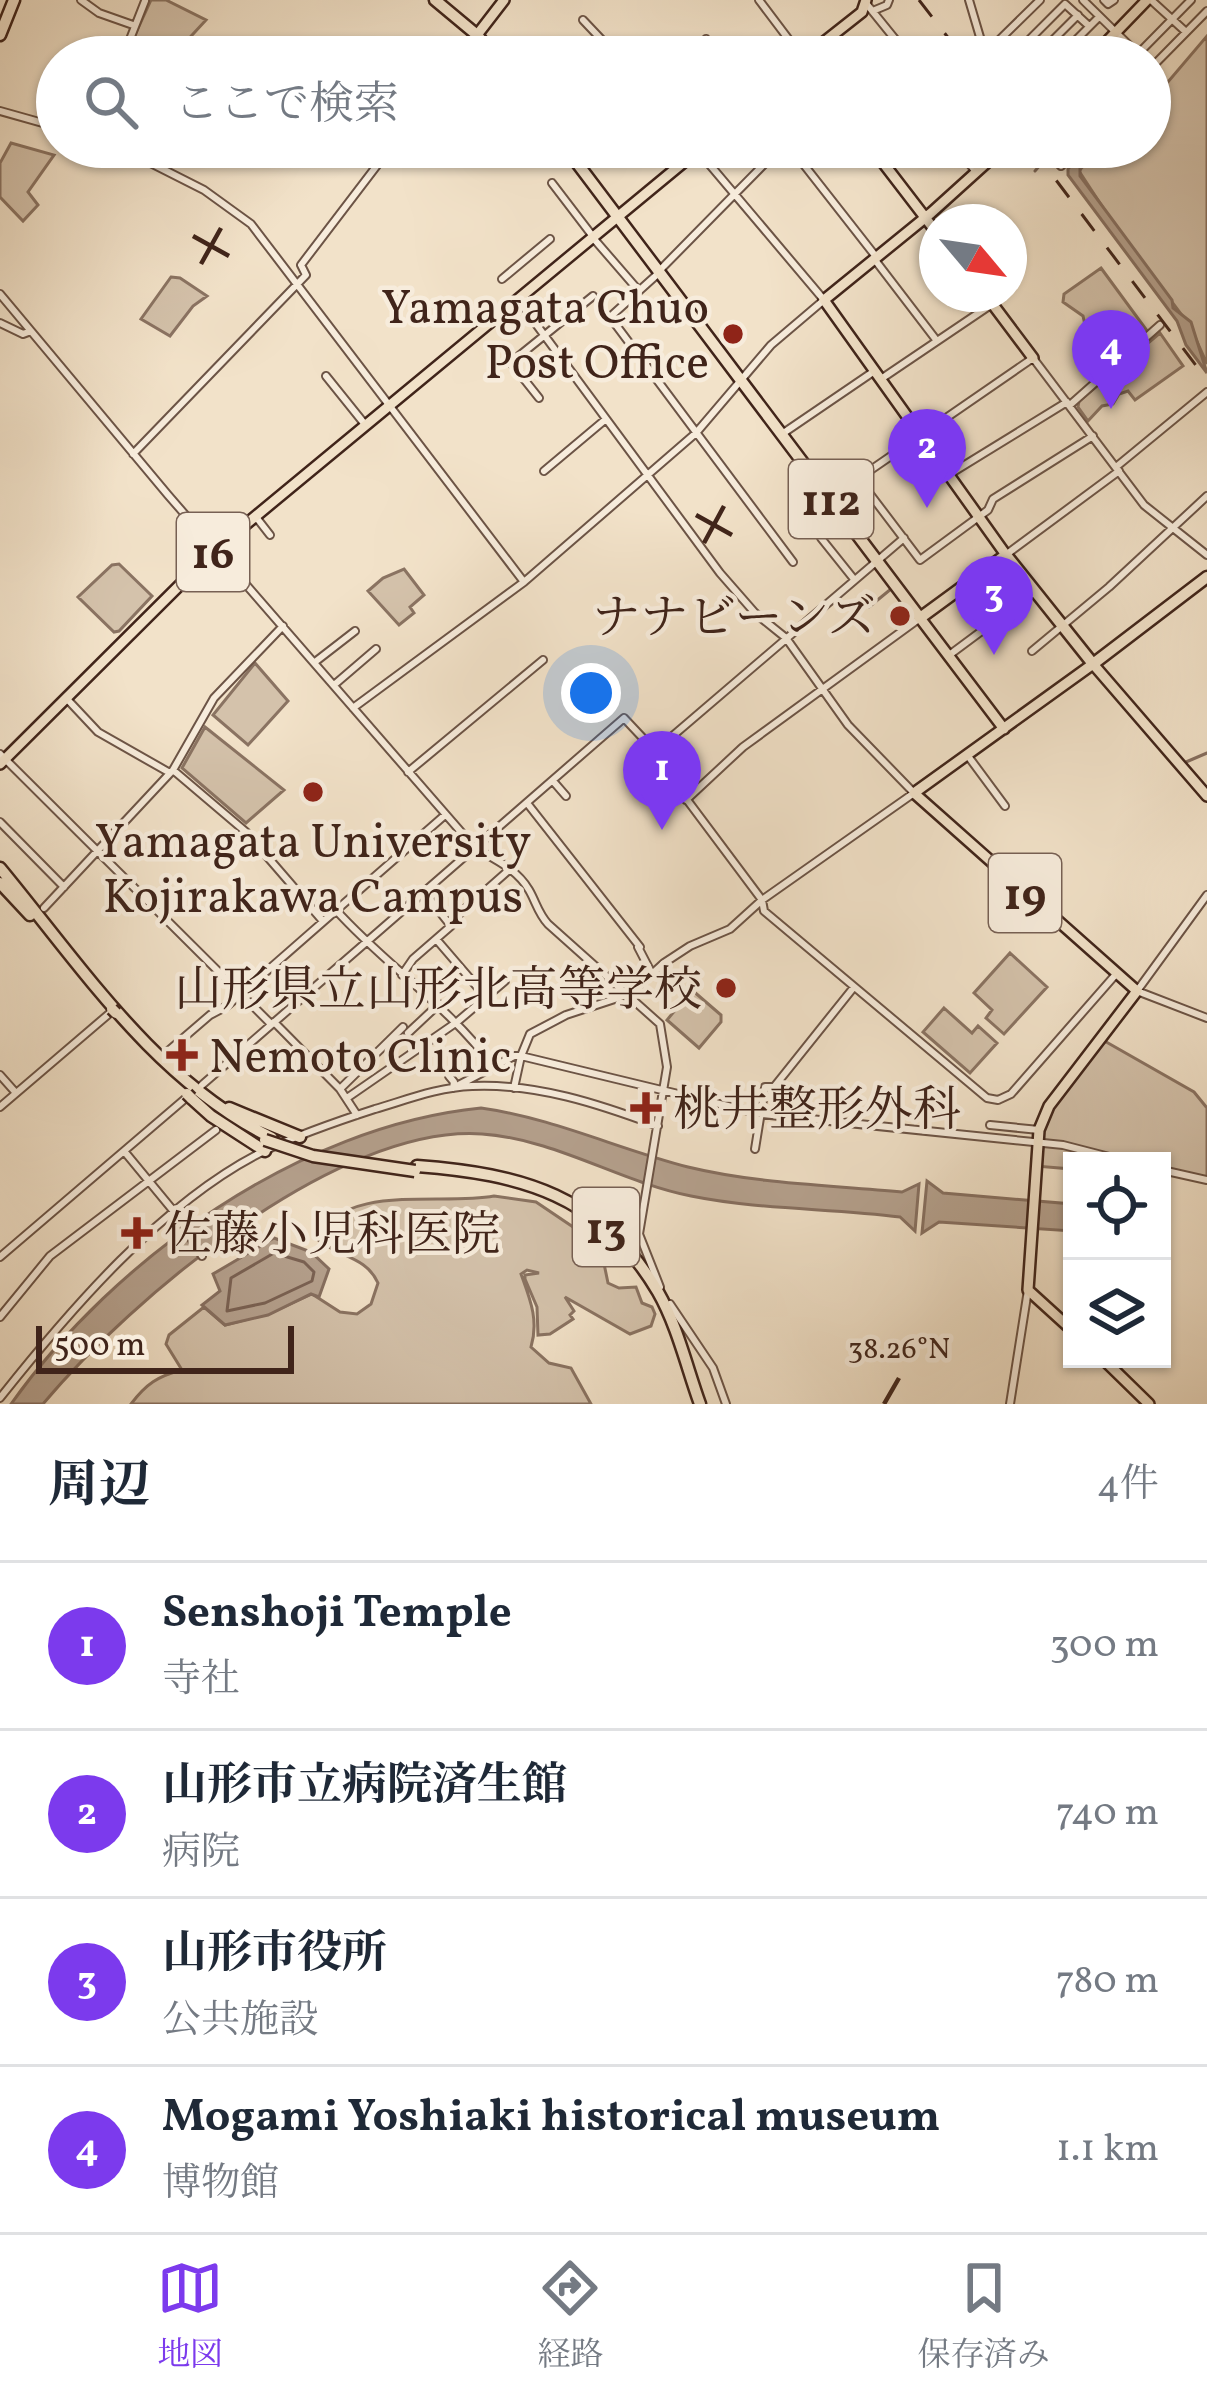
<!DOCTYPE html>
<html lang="ja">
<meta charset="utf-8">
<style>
:root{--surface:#fff;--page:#f6f6f7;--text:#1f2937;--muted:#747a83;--line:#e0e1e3;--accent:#7c3aed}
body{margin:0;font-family:Vollkorn,"Noto Serif JP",serif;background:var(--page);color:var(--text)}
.controls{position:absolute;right:36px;bottom:36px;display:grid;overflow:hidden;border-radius:0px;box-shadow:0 3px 9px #0004}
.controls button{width:108px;height:108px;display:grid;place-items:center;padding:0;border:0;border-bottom:3px solid var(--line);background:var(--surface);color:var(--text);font:60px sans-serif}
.compass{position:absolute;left:919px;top:204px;width:108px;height:108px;border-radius:50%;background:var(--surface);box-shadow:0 3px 9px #0004;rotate:119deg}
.scale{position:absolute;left:36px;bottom:30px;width:258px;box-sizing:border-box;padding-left:12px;border:6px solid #40241a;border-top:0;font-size:33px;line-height:42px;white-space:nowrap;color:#40241a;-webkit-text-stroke:9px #f7ecdc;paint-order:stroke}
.you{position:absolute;left:591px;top:693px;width:42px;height:42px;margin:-30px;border:9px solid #fff;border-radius:50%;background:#1a73e8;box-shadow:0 0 0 18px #1a73e833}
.badge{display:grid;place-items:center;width:78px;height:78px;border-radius:50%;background:var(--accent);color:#fff;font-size:39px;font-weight:700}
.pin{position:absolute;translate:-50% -99px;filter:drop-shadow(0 3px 6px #0008)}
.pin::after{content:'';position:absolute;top:63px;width:42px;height:36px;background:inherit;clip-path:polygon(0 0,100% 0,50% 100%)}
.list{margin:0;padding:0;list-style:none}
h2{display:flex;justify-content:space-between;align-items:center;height:156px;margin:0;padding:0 48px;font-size:51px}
h2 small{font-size:39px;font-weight:400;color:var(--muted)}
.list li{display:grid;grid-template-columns:78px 1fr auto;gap:36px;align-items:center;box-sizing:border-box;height:168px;padding:0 48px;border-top:3px solid var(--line)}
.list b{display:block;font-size:45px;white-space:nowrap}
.list p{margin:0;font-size:39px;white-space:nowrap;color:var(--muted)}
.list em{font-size:39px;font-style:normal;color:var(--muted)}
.icon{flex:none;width:66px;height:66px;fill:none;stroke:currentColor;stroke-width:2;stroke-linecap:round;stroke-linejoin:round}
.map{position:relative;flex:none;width:1207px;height:1404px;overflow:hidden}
.search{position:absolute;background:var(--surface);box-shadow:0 3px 9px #0004;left:36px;right:36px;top:36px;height:132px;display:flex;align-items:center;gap:30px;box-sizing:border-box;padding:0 42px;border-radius:66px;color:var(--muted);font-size:45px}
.sheet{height:828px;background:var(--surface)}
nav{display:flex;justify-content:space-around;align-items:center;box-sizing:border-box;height:168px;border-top:3px solid var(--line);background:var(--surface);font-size:33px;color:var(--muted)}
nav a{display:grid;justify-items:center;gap:6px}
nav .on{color:var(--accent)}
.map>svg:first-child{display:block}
</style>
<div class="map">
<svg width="1207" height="1404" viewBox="0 0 1207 1404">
<rect width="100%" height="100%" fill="#f2e2c9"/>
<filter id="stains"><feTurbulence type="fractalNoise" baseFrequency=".00167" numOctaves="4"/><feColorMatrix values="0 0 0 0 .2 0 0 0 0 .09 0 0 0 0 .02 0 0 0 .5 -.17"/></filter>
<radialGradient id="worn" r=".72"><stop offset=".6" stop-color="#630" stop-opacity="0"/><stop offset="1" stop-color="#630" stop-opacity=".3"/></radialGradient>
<path fill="#d4c2ab" stroke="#8a7362" stroke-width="3" d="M151,0H166L206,20L182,46L180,57H141L129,48Z
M1207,36V364L1190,326L1115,226L1079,171L1099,147H1150V103Z
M11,143L54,155L28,192L38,205L23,221L0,197V163Z
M1101,268L1148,332L1118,357L1104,348L1101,337L1085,325L1083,316L1063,302L1064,294Z
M171,277L180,278L207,296L193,306L170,336L141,319Z
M1160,333L1183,366L1135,400L1128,391L1119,394L1113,404L1102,406L1088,421L1078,407L1079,401Z
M119,564L152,596L119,631L114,632L78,597L112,565Z
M404,569L424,595L410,607L414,613L399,625L368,591L383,578Z
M255,663L288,701L248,745L213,715Z
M205,727L284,790L246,823L182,768Z
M1010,953L1047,987L1004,1034L986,1018L992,1010L974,993Z
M692,990L721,1015V1022L699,1048L667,1020Z
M944,1008L972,1033L978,1026L997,1043L970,1073L923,1032Z
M1101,1039L1194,1092L1207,1108V1178L1162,1168V1161H1131L1103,1154L1101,1161H1072V1169L1035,1166L1041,1125Z
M494,1196L536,1202L585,1235L592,1236L602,1254L608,1283L619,1288L636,1287L642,1303L652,1307L655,1314L651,1326L630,1334L565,1297L574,1311L570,1315L573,1319L550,1334L538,1335L537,1307L525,1279V1275L539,1273L527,1270L521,1274C530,1299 539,1320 531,1347L549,1363L571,1368L591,1404H131C146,1384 158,1376 182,1370L166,1344L169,1335L204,1307L225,1325L268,1314L312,1294L340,1312L357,1314L371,1304L378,1283C366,1256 338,1257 317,1239C344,1182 442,1206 494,1196Z"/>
<path fill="#b5a18e" stroke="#866f60" stroke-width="3" d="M1087,147H1098L1080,166V176L1172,300L1173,308L1191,322L1207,373L1186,345L1177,321L1068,175V169Z
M481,1108C553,1118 618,1149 688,1167C758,1184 831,1185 902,1192L919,1184L915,1231L900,1217C831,1208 760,1210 691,1196C620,1182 556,1139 482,1134C337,1124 131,1299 43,1404H11C115,1258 300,1126 481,1108Z
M927,1181L943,1193L1072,1204V1231L939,1222L922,1233Z
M274,1238L311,1252L329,1269L319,1297L311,1294L268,1315L225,1325L202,1305L220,1291L213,1274Z"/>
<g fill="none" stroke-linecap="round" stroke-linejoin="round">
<path stroke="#7a6254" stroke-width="3" d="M274,1253L304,1262L314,1272L312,1281L265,1303L227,1311L231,1278Z"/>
<path stroke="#866f60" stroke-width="3" d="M1035,171L1041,164
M869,607L891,589
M1186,762L1207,753"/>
<defs>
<path id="minor" d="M81,0L99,13L133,25
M759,0L802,57
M969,0L985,54
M1083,0L1141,57
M1104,0L1108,4L1114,0
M1151,0L1186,32
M865,2L903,49L914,57
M875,10L887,5L889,0
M583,20L618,57
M706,39L720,57
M1029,40L1046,57
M1041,52L1078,15
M985,54L1040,0
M123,57L145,1
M459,57L477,35
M1012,57L1065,4L1089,26
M1059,57L1099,17
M1135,57L1191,0
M1150,69L1207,11
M0,111L57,127
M119,147L204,190L251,224L524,582
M790,147L877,258
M956,147L976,172
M1045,147L1048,152L1052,147
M1048,152L1061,166L1079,147
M552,183L591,234
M594,239L639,291
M875,260L937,341
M660,270L781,147
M661,271L610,317L793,562
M502,279L550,239
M0,294L168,495L475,848C494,859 517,869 529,890C536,902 538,913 548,924L660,1024L667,1067L639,1234L660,1287
M0,323L23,334L31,331
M326,376L363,422
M881,379L992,304
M539,398L512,364L514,360L593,296
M1070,405L1160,325
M782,434L873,372
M133,454L306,275L301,265L391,147
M1116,467L1207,392
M544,471L606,419
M950,474L1067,402
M857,477L920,560L988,510L993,499L1093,436
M830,498L1033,358L1144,505L1207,555
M256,517L270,535
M821,538L853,578
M1007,554L1119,471
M1032,651L1109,587L1207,496
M948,656L1034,592
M315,662L355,631
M334,685L376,649
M67,699L98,732L170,773
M353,708L524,582L696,433L771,345L824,300L699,152
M655,751V757L762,900L764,911L987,1098L998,1100L1011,1094L1117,973
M0,754L271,1024
M968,756L1005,806
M173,770L246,832L322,920
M408,772L543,660
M553,781L566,796
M686,800L743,747L920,618
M527,803L640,947
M0,822L64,887
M1207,895L1137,991L1207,1018
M44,908L173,770L214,698L283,626
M335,909C387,967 446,1003 493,1066
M449,923L509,870
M436,939L485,996
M638,947L652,974
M402,975L413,959L451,926L424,892
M274,1022L340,1089L357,1115
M408,1033L439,1004
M167,1052L210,1015L227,1006L445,815
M0,1075L16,1093
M449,1076L454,1082L453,1088L514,1056H521L530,1034L566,1015L630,994L664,963L690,946L730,929L762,900L914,793L848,725L786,638L755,613L720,573L519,301
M202,1085L624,718L655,751L904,538
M514,1088L521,1056L761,1114L1063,1145L1125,1161
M340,1089L403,1027
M347,1098L457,1022L505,981
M0,1107L110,1013
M990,1125L1039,1130
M755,1149L765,1087H774L854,987
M124,1151L176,1214L202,1256
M1162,1170L1207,1180
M0,1257L186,1098
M670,1304L713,1368L726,1404
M0,1317L50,1256L216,1130
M0,1398C69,1311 163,1201 264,1151C300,1134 338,1121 375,1109C406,1100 439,1087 472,1086C536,1083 599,1104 658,1126
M1010,1404L1028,1290"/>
<path id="major" d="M477,35L504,0
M805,57L862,12L866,0
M1092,57L1147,0
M871,147L937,233
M1004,147L931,213L824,300L1006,555
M985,294L1033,358
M920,618L1004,729
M0,764L216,549L702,147
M1072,1330L1028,1290L1039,1130L1049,1106L1137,991L914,793L1093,664L1207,796
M1103,1359L1149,1404"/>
<path id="highway" d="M435,0L477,35L495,57
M0,35L14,0
M565,147L920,618L1006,555L1093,664L1207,577
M0,868C81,966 155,1080 272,1138
M0,883L30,915
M191,1098L211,1116L265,1151
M229,1108L300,1137
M417,1166C522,1174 601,1195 658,1292C677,1325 687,1368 700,1404"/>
</defs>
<use href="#minor" stroke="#6c5446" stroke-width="10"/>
<use href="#major" stroke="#40241a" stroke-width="14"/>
<use href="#highway" stroke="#40241a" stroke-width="15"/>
<use href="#minor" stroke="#f7ecdc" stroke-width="6"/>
<use href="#major" stroke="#f2e2c9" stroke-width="9"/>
<use href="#highway" stroke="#f2e2c9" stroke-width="10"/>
<path stroke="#40241a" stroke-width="3" stroke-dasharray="21 21" stroke-linecap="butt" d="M919,0L963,57
M1031,147L1207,380"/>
<defs>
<path id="highway-bridge" d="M112,1009L116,1013
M187,1094L191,1098
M265,1140L313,1156L415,1171"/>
</defs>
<use href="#highway-bridge" stroke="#40241a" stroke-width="15" stroke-linecap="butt"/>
<use href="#highway-bridge" stroke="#f2e2c9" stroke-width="10"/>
</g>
<path fill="none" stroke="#40241a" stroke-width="4.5" d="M193,236L229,256M201,264L221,228M696,515L732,535M704,543L724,506M884,1404L899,1378"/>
<g fill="#8f2418" stroke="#f7ecdc" stroke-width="4.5">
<circle cx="733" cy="334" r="12"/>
<circle cx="900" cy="616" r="12"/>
<circle cx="313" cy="792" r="12"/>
<circle cx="726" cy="988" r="12"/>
<path d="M176 1037h12v12h12v12h-12v12h-12v-12h-12v-12h12z"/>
<path d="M640 1090h12v12h12v12h-12v12h-12v-12h-12v-12h12z"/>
<path d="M131 1215h12v12h12v12h-12v12h-12v-12h-12v-12h12z"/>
</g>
<g text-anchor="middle" stroke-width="9" stroke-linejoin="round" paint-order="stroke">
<g fill="#f7ecdc" stroke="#776054" stroke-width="3">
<rect x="789" y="460" width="84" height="78" rx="9"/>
<rect x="177" y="513" width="72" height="78" rx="9"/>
<rect x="989" y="854" width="72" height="78" rx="9"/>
<rect x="573" y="1188" width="66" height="78" rx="9"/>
</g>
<g font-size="45" font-weight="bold" fill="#40241a">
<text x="831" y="515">112</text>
<text x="213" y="568">16</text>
<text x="1025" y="909">19</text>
<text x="606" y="1243">13</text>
</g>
<g font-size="48" fill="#40241a" stroke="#f7ecdc" text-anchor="end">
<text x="709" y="323">Yamagata Chuo<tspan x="709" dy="55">Post Office</tspan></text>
<text x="876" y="633">ナナビーンズ</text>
<text x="313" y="857" text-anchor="middle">Yamagata University<tspan x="313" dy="55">Kojirakawa Campus</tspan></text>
<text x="702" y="1005">山形県立山形北高等学校</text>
<text x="209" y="1072" text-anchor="start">Nemoto Clinic</text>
<text x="673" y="1125" text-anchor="start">桃井整形外科</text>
<text x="164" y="1250" text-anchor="start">佐藤小児科医院</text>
</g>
</g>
<g font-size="30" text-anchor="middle" fill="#40241a" stroke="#f7ecdc" stroke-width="9" stroke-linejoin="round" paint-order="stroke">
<text x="899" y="1358">38.26°N</text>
</g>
<rect width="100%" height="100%" filter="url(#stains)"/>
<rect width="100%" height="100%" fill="url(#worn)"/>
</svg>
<div class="controls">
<button><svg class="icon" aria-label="locate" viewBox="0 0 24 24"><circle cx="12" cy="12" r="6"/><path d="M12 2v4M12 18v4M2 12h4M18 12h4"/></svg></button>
<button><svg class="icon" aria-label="layers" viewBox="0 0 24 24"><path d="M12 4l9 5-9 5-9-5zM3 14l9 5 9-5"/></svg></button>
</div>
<svg class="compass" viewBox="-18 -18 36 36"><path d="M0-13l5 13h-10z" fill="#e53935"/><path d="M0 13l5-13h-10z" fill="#747a83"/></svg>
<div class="scale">500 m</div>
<div class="you"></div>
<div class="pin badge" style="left:662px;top:830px">1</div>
<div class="pin badge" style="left:927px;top:508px">2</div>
<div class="pin badge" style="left:994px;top:655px">3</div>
<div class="pin badge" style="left:1111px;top:409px">4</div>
<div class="search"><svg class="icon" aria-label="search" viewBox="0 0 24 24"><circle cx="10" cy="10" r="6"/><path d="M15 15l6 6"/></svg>ここで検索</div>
</div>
<section class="sheet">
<h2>周辺<small>4件</small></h2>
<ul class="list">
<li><span class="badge">1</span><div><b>Senshoji Temple</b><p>寺社</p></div><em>300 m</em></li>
<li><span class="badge">2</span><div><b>山形市立病院済生館</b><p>病院</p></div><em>740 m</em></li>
<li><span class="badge">3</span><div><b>山形市役所</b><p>公共施設</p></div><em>780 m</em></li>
<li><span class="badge">4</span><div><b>Mogami Yoshiaki historical museum</b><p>博物館</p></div><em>1.1 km</em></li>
</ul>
</section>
<nav>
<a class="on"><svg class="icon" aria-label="map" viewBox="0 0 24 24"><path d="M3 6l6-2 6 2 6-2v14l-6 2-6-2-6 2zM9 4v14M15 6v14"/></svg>地図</a>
<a><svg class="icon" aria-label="directions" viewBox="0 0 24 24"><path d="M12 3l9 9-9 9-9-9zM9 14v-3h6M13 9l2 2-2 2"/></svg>経路</a>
<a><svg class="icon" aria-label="saved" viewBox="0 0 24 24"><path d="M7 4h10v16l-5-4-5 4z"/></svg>保存済み</a>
</nav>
